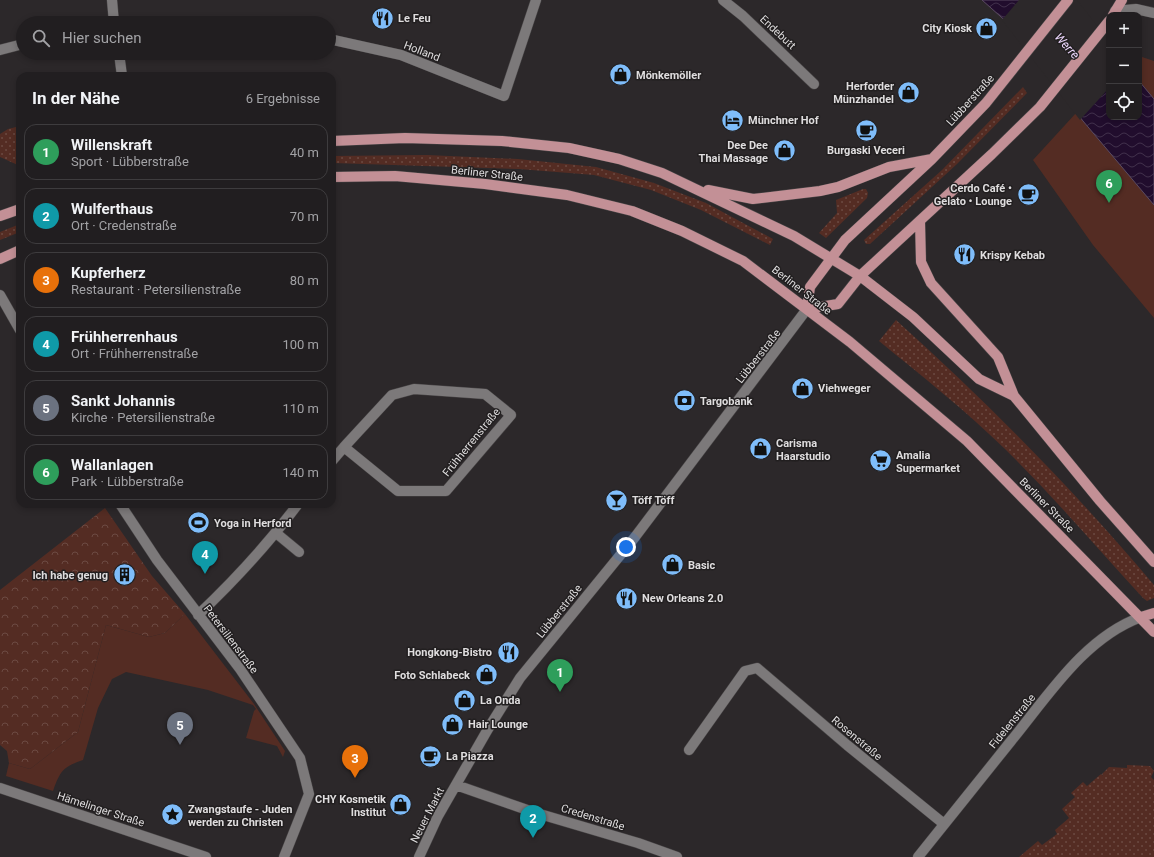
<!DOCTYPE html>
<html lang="de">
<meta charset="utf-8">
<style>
:root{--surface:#211e20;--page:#2d2b2d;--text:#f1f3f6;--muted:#a2a2a5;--line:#3e3c3e;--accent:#ea580c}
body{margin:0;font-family:Roboto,sans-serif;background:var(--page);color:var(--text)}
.controls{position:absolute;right:12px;top:12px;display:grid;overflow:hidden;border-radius:8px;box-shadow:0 2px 6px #0003}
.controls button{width:36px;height:36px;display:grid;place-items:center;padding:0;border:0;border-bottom:1px solid var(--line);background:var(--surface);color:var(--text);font:20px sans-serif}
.you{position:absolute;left:626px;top:547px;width:14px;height:14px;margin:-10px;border:3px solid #fff;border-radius:50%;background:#1a73e8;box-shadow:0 0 0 6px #1a73e833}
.badge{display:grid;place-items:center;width:26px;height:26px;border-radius:50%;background:var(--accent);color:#fff;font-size:13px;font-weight:700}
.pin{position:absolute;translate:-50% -33px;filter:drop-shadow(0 1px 2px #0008)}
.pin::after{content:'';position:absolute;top:21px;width:14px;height:12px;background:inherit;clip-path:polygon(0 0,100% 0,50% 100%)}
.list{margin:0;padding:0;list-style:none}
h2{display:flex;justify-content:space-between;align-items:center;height:52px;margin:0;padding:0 16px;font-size:17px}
h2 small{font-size:13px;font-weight:400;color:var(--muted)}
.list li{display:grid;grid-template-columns:26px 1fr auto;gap:12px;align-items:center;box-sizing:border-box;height:56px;margin:0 8px 8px;padding:0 8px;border:1px solid var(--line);border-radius:12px}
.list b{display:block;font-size:15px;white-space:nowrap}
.list p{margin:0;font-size:13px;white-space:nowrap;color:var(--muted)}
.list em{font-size:13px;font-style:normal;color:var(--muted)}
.icon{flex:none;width:22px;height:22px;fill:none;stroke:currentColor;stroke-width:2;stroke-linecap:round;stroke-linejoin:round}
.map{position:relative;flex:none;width:1154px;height:857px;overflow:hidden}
.search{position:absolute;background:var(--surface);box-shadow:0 2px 6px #0003;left:16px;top:16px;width:320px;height:44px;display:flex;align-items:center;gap:10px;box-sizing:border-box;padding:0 14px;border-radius:22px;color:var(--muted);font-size:15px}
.panel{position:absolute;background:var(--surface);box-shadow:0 2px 6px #0003;left:16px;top:72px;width:320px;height:436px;border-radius:12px}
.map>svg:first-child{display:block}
</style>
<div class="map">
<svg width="1154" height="857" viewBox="0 0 1154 857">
<defs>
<pattern id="grass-dots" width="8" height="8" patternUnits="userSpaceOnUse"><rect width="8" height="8" fill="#542c23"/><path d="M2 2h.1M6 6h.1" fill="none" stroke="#6c4a42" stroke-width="1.8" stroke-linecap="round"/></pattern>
<pattern id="forest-crowns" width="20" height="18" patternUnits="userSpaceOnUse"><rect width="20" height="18" fill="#542c23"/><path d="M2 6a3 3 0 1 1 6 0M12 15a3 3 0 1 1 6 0" fill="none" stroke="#6c4a42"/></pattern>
<pattern id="water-waves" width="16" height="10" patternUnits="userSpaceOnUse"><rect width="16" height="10" fill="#210d2d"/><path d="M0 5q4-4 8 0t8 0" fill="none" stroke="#41304b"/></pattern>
</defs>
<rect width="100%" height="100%" fill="#2c282a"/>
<path fill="url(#grass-dots)" d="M1023,87L1027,93L957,164L870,244H866L864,240L942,170Z
M20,126V166L0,157V134L8,129Z
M427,155L518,159L596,167L654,183L706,203L773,239L770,245L701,210L651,190L594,175L519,169L332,163V156Z
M863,189H866L868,193L867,198L826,238L819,233L837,213L836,200Z
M20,224V232L0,240V232Z
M896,320C988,403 1075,491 1154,585V598L1147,601L1143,598C1097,548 1054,497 1005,449C966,411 922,376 879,341Z
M1127,765L1150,766L1154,771L1151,777L1154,780V857H1019L1038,841L1042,845L1057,834L1055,830L1069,818L1062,809L1075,797L1071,793L1083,782L1087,786L1101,774L1103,776L1102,774L1109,767L1127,768Z"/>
<path fill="url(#forest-crowns)" d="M105,508L152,576L185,614L165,633L149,637L106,625L78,732L30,769L9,763L7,751L0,745V590Z"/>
<path fill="#542c23" d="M1139,56L1154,61V318L1093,245L1033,160L1109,77V117H1139Z
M185,614L254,704L285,751L283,757L277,746L246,738L254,711L256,709L253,705L208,690L126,672L112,679L98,708L83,760C62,767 60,772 53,791L6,776L9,763L30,769L78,732L106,625L149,637L165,633Z"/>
<path fill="url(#water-waves)" stroke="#5a4b62" d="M982,0H1074L1109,44V117H1139V81L1154,99V205L1083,121L1009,24Z"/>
<path fill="#2c282a" d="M1019,0H1077L1109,41V88L1080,120L1002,20Z"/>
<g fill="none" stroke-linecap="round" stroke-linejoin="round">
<defs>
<path id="minor" d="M112,0L114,23
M723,0L743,16L814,84
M1115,11L1136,9L1154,13
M329,39L401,55L504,96L536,0
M0,50L23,44
M119,53L122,76
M0,295L20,330
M414,389L485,394L511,415L446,491H398L344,447L392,395Z
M332,461L344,447
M120,504L157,560L240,669L300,758L309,794L284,857
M276,533L299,552
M198,615C235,580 268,544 298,504
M689,750L745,671L757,668L847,745L944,824
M456,785L533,812L638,843L677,857
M0,788L206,857
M419,857L438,816L488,729L520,678L635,537L807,309
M918,857C949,818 980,780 1011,741C1048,696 1084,638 1141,617"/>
<path id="major" d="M1113,15L1122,0
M332,141L405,138L502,141L569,148L619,159L662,173L794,236L860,276L913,317L979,379L1014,396
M332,177L395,176L485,184L567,195L632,211L682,231L743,261L850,342L967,441L1154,632
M708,190L753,199L820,191L838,187L889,167L932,159
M0,216L20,209
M920,221L921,262L931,283L998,357L1014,396L1100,501L1154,562
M0,259L20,250
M807,309L838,304L860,276L992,154L1040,107L1109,21
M807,309L810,287L845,240L932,159L986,103L1068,0
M1141,617L1154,613"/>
</defs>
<use href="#minor" stroke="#494647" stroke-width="11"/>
<use href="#major" stroke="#494647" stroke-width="11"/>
<use href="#minor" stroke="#7c797a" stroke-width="10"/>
<use href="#major" stroke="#c39096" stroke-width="10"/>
</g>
<defs>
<symbol id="restaurant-disc" viewBox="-11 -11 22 22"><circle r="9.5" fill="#7fbdfa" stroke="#221f20"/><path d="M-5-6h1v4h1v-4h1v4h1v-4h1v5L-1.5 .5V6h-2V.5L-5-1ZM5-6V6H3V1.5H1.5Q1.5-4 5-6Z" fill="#111"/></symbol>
<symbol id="shop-disc" viewBox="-11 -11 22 22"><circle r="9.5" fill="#7fbdfa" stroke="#221f20"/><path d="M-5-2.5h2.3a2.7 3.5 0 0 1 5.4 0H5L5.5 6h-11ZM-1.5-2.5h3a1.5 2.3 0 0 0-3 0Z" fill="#111"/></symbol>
<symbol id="hotel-disc" viewBox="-11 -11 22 22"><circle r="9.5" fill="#7fbdfa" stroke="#221f20"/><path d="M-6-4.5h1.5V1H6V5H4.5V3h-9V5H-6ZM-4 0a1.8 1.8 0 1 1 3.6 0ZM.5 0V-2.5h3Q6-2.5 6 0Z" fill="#111"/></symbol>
<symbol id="cafe-disc" viewBox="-11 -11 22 22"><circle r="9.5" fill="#7fbdfa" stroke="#221f20"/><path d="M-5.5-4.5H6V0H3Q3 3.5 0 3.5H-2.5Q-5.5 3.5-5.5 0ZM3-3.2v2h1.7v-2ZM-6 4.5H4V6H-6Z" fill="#111"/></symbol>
<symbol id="bank-disc" viewBox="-11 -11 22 22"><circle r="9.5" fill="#7fbdfa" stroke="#221f20"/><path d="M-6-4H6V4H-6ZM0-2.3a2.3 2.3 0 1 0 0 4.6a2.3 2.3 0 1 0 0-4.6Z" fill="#111"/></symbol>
<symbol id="supermarket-disc" viewBox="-11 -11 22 22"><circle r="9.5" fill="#7fbdfa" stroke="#221f20"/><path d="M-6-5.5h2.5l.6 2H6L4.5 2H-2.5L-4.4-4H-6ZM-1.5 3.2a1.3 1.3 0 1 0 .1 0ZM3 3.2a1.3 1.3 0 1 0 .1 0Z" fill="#111"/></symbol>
<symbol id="bar-disc" viewBox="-11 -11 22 22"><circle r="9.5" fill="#7fbdfa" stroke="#221f20"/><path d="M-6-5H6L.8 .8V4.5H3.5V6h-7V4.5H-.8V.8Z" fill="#111"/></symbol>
<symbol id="stadium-disc" viewBox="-11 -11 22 22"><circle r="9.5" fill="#7fbdfa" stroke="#221f20"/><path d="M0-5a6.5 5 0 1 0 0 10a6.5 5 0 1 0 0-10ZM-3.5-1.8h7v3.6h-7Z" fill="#111"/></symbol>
<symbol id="building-disc" viewBox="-11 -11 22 22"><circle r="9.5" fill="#7fbdfa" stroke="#221f20"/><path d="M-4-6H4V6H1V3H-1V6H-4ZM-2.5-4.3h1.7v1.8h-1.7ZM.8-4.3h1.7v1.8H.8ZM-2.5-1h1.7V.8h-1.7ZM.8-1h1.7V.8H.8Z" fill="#111"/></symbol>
<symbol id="sight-disc" viewBox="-11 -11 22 22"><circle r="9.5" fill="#7fbdfa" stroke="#221f20"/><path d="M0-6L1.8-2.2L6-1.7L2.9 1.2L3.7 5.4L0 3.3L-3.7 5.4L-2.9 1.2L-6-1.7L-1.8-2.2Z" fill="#111"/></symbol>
</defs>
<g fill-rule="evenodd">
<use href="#restaurant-disc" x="370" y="6" width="25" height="25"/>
<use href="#shop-disc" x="974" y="16" width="25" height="25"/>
<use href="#shop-disc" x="608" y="62" width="25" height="25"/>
<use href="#shop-disc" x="896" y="80" width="25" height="25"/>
<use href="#hotel-disc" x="720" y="108" width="25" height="25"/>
<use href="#cafe-disc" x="854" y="118" width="25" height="25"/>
<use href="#shop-disc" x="772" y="138" width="25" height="25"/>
<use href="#cafe-disc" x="1016" y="182" width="25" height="25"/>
<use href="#restaurant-disc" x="952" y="242" width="25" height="25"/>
<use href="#shop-disc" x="790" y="376" width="25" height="25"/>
<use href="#bank-disc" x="672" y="388" width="25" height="25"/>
<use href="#shop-disc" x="748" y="436" width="25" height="25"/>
<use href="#supermarket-disc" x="868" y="448" width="25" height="25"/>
<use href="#bar-disc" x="604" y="488" width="25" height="25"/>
<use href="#stadium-disc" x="186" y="510" width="25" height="25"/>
<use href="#shop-disc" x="660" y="552" width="25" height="25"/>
<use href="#building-disc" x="112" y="562" width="25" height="25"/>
<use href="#restaurant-disc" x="614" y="586" width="25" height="25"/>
<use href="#restaurant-disc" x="496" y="640" width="25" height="25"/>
<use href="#shop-disc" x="474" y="662" width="25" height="25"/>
<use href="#shop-disc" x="452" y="688" width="25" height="25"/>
<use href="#shop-disc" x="440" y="712" width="25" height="25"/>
<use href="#cafe-disc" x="418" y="744" width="25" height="25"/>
<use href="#shop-disc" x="388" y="792" width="25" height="25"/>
<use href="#sight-disc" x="160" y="802" width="25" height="25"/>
</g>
<g text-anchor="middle" stroke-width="3" stroke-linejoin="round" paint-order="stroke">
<g font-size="11" font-weight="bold" fill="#dfddde" stroke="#221f20" text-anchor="start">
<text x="398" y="22">Le Feu</text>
<text x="972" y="32" text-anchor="end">City Kiosk</text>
<text x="636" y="79">Mönkemöller</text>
<text x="894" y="90" text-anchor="end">Herforder<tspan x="894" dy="13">Münzhandel</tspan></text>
<text x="748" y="124">Münchner Hof</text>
<text x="768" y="149" text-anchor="end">Dee Dee<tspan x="768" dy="13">Thai Massage</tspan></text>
<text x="866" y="154" text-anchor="middle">Burgaski Veceri</text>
<text x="1012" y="192" text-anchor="end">Cerdo Café •<tspan x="1012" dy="13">Gelato • Lounge</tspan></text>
<text x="980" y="259">Krispy Kebab</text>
<text x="818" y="392">Viehweger</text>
<text x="700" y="405">Targobank</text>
<text x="776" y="447">Carisma<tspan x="776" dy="13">Haarstudio</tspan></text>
<text x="896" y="459">Amalia<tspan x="896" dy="13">Supermarket</tspan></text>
<text x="632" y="504">Töff Töff</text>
<text x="214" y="527">Yoga in Herford</text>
<text x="688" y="569">Basic</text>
<text x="108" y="579" text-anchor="end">Ich habe genug</text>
<text x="642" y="602">New Orleans 2.0</text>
<text x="492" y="656" text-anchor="end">Hongkong-Bistro</text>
<text x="470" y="679" text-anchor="end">Foto Schlabeck</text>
<text x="480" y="704">La Onda</text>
<text x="468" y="728">Hair Lounge</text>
<text x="446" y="760">La Piazza</text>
<text x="386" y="803" text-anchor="end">CHY Kosmetik<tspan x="386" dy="13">Institut</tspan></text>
<text x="188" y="813">Zwangstaufe - Juden<tspan x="188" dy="13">werden zu Christen</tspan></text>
</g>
<g font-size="11" fill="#dfddde" stroke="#221f20">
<text transform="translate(778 32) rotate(43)" y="4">Endebutt</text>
<text transform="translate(422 51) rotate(21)" y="4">Holland</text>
<text transform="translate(970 100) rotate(-48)" y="4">Lübberstraße</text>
<text transform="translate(487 173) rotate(6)" y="4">Berliner Straße</text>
<text transform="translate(802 290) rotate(38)" y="4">Berliner Straße</text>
<text transform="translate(758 356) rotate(-52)" y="4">Lübberstraße</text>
<text transform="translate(471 442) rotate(-51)" y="4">Frühherrenstraße</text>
<text transform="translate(1047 505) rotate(45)" y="4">Berliner Straße</text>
<text transform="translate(559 611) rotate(-51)" y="4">Lübberstraße</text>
<text transform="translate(231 639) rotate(53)" y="4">Petersilienstraße</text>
<text transform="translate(1012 721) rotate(-51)" y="4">Fidelenstraße</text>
<text transform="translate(857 738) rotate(40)" y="4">Rosenstraße</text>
<text transform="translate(101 809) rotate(18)" y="4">Hämelinger Straße</text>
<text transform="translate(427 815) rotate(-63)" y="4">Neuer Markt</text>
<text transform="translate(593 817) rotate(17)" y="4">Credenstraße</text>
</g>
<g font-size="12" font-style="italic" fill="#eed8ff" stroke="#221f20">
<text transform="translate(1067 46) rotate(48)" y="4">Werre</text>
</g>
</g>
</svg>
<div class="controls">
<button>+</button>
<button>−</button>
<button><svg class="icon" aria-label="locate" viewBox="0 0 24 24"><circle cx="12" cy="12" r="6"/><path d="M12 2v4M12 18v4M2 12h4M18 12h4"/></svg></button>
</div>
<div class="you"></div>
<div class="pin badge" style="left:560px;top:692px;background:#2e9e5b">1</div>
<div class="pin badge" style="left:533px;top:838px;background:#0f9aa8">2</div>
<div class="pin badge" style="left:355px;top:778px;background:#e8710a">3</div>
<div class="pin badge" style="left:205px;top:574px;background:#0f9aa8">4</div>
<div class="pin badge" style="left:180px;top:745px;background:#6b7280">5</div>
<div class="pin badge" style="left:1109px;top:203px;background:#2e9e5b">6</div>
<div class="search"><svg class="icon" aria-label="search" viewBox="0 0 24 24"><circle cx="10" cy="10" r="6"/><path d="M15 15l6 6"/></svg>Hier suchen</div>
<section class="panel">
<h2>In der Nähe<small>6 Ergebnisse</small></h2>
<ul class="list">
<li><span class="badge" style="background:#2e9e5b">1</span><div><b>Willenskraft</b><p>Sport · Lübberstraße</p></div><em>40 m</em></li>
<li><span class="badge" style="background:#0f9aa8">2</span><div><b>Wulferthaus</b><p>Ort · Credenstraße</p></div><em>70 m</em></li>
<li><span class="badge" style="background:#e8710a">3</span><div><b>Kupferherz</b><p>Restaurant · Petersilienstraße</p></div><em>80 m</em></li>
<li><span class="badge" style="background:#0f9aa8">4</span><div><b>Frühherrenhaus</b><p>Ort · Frühherrenstraße</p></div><em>100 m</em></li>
<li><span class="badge" style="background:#6b7280">5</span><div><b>Sankt Johannis</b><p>Kirche · Petersilienstraße</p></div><em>110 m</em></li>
<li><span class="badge" style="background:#2e9e5b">6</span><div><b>Wallanlagen</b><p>Park · Lübberstraße</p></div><em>140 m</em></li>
</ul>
</section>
</div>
